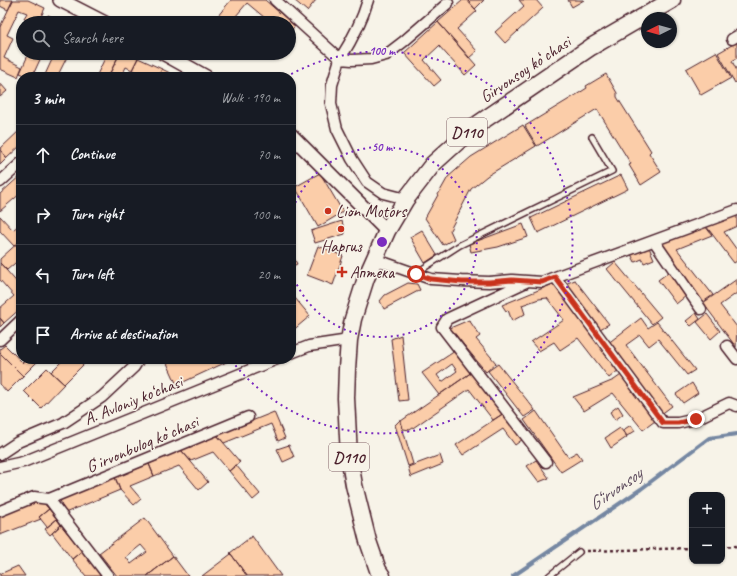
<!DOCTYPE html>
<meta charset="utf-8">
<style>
:root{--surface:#171b24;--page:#20242c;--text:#f1f3f6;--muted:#9ea1a6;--line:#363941}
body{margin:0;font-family:Caveat,sans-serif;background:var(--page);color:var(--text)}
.controls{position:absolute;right:12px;bottom:12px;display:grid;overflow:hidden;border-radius:8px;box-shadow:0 1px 3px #0004}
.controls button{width:36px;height:36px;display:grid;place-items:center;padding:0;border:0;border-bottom:1px solid var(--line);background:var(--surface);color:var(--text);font:20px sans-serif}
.compass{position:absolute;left:641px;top:12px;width:36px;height:36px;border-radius:50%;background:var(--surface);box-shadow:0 1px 3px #0004;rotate:265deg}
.stop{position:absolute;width:12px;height:12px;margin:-9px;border:3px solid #c8321e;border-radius:50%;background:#fff}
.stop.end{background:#c8321e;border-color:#fff;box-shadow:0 1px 4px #0008}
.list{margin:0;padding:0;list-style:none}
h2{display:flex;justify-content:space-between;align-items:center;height:52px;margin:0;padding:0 16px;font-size:17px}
h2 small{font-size:13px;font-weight:400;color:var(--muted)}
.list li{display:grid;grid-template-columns:26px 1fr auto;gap:12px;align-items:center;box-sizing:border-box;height:60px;padding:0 16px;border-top:1px solid var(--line)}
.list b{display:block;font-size:15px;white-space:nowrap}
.list em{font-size:13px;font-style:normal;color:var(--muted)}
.icon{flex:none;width:22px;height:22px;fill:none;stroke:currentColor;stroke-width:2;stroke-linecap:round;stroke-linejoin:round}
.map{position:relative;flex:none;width:737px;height:576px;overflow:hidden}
.search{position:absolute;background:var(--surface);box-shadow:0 1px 3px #0004;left:16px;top:16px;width:280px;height:44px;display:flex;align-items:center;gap:10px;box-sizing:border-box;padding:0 14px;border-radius:22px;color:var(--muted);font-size:15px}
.panel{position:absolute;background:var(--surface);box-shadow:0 1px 3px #0004;left:16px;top:72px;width:280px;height:292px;border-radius:16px}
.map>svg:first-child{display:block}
</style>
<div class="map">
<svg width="737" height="576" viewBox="0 0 737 576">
<rect width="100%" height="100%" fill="#f7f3e8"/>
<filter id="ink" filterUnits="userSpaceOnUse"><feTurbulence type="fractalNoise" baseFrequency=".025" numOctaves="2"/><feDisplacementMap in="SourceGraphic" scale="8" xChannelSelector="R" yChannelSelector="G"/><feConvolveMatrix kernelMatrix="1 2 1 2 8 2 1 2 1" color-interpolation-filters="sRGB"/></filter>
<g filter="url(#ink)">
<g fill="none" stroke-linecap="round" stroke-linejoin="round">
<path stroke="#7587a2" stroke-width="4" d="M513,576L641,489L709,438L737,434"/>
</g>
<path fill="#fbcda9" stroke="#4a1f2b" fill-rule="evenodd" d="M0,0H13L8,10L0,6Z
M13,0H28L45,8L38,23H34L24,18L27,13L19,10L7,35L13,38L4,58L22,67L18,77L0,69V27Z
M231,0H265L295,26L289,33V23H271L247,3L230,23H212Z
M294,0H316L307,11Z
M463,0H467L477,11L457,29L477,51L469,58L438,22Z
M467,0H484L475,9Z
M519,0H536L543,8L505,43L495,32L524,6Z
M568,0H584L572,7Z
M48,15L65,23H44Z
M166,18L175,23H163Z
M438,22L476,65L465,75L439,46L424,60L441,80L434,86L404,53Z
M737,42V58L732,61L737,71V81L735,83L718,53Z
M716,52L731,78L701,95L686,69Z
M29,53H43L32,77H29L20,73Z
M55,53H69L57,77H44Z
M94,53H120L108,77H96L105,58Z
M120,53H128L138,58L132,70L126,67L121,77H108Z
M138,58L162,69L158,77H146L132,70Z
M162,69L178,77H158Z
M606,74L617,93V97L651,151L649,153L661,172L641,185L629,165L631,164L597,109L537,146L525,126L576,95L587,88L586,86Z
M0,83L7,91L0,97Z
M523,125L536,146L487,176L471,189L450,230L454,239L443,245L425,218L448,177L471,157Z
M21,129V145L7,158L0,149Z
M0,150L7,158L0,165Z
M320,173L343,212L318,227L295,187Z
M21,175V193L0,211V194Z
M621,175L628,189L538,233L531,218Z
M737,214V226L724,232L737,250V261L734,263L706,226Z
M0,216L13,230L21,223V240L14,246L0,231Z
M342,221L345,234L315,243L311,231Z
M523,224L528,237L498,247L471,252L469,244Z
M705,226L712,235L677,249L713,295L703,302L658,245Z
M422,230L437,255L425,263L410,237Z
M21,240V258L7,270L0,263V259Z
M648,245L654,259L644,263L642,259L635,262L630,252Z
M318,246L343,256L333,285L307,275Z
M291,252L297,264L291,267Z
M615,262L661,317L652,324L607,269Z
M0,263L21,287V308L4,323L0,318V308L14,296L0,280Z
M669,272L686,296L676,304L658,280Z
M737,279V293L720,305L737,327L736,347L703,303Z
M575,280L609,324L600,329L565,284Z
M558,282L620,369L609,378L578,338L560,350L554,342L539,351L531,342L564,320L547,298L539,299L522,305L525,314L512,321L508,310L506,311L502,305Z
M408,283L417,284L420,290L384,309L380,301L385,295Z
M295,298L310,316L291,332V302Z
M696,313L700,319L691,326L686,321Z
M707,314L720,331L711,339L697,322Z
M0,318L4,323L0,327Z
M641,318L648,328L657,322L695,370L687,375L658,339L649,346L640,335L626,345L672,406L660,415L607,344Z
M469,320L480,336L476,339L496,363L486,372L450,328Z
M401,335L408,400L399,401L391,339Z
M5,345L23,363L26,359H40L23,376L0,353V349Z
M455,351L472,372L439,395L422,373ZM452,364L457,371L442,382L437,375Z
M0,353L23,376L7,392L0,384Z
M64,359H89L64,384L51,372Z
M175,359H233L177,385L167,363Z
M498,364L535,410L524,417L488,371Z
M47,368L64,384L41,408L24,391Z
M472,372L504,413L493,420L469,389L410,430L403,429L401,421Z
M624,373L659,418L643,430L613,393L584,411L573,397L614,380Z
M692,383L698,393L683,403L676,394Z
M618,406L623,414L615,420L610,412Z
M536,411L568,457L577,452L582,459L561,472L524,420Z
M274,412L285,438L278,441L271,424L224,443L217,435Z
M504,413L523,439L515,445L503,429L463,455L456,445Z
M400,420L413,464L408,466L395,425Z
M631,425L635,431L627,436L623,430Z
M620,428L627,437L611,448L605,438Z
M217,435L240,462L229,471L213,452L191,461L181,450Z
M289,445L294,457L283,462L277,449Z
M181,450L208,482L199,490L179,466L154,476L149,464Z
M440,455L443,464L411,477L408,467Z
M536,460L549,478L539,482L527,466Z
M149,464L154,476L130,486L141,499L134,505L120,490L115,477Z
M236,465L260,494L253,500L229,471Z
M115,477L120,490L65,513L60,500Z
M40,499L49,509L39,517L41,519L0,535V515Z
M49,509L57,519L47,527L39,517Z
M145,518L173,556L147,576H117L99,553ZM141,545L147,552L131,564L126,557Z
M57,519L61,525L50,535L45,529Z
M61,525L82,551L72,559L52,533Z
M252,536L281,576H247L231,554L230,553Z
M82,551L102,576H86L72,559Z
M231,554L247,576H202Z
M173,556L188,576H147Z
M18,566L25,576H0V574Z"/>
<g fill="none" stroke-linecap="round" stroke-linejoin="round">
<defs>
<path id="service" d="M416,273L460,245L612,171L592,137
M549,576L579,552"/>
<path id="minor" d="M275,0L340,59L332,85L331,104L337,129L352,159L367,182L383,193L406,199
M368,0C362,21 352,40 340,59L352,60L371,59L386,55L403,42L448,3
M732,39L737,36
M0,182L21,163
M654,241L701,309
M374,259L431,279L461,281L489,282L512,280L542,282L555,277L663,423H678L696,419L729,403L737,406
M555,277L737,210
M526,282L447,319L442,327L546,462
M0,340L21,320
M727,346L737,359
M291,353L309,346L349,340
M0,454L18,442L63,423L102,397L134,367L139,359
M0,467L23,462L277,359
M49,499L108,576
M0,511L34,497L49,499L248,417"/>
<path id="tertiary" d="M60,0L105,23
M163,53L206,77
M291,135L387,231"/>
<path id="primary" d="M382,576L378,570L368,541L354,485L349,456L346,398L347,369L349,340L353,319L366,278L387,231L406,199L433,164L475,126L591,47L672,0"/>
</defs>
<use href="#service" stroke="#4a1f2b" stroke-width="8"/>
<use href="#minor" stroke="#4a1f2b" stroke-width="13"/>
<use href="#tertiary" stroke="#4a1f2b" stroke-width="16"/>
<use href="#primary" stroke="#4a1f2b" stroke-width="19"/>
<path stroke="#4a1f2b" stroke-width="2.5" stroke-dasharray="3 3" stroke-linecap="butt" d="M722,547L737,546
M587,551L692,548"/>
<use href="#service" stroke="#f7f3e8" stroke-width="5"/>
<use href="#minor" stroke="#f7f3e8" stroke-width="10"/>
<use href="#tertiary" stroke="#f7f3e8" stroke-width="13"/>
<use href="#primary" stroke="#f7f3e8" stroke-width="16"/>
</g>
</g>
<g fill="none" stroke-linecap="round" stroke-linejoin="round" filter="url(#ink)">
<path stroke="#c8321e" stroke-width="5" d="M416,274L431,279L462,282H489L512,280L542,282L555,277L663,423H678L696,419"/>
</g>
<g fill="none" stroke="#7b2cbf" stroke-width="2" stroke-dasharray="2 4">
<path d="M291 214A95 95 0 1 1 291 270"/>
<path d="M286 77A191 191 0 1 1 231 360"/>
</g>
<g fill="#c8321e" stroke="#f7f3e8" stroke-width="1.5">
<circle cx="328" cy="211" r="4"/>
<circle cx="341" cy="229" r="4"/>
<path d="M340 266h4v4h4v4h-4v4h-4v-4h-4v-4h4z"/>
</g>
<g text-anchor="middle" stroke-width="3" stroke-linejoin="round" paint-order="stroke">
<g fill="#f7f3e8" stroke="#7e5f64" stroke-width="1">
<rect x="447" y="118" width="40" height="28" rx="3"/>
<rect x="329" y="443" width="40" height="28" rx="3"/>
</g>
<g font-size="16" font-weight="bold" fill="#4a1f2b">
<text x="467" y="138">D110</text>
<text x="349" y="463">D110</text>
</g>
<g font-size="17" fill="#4a1f2b" stroke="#f7f3e8">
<text transform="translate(525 69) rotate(-34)" y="6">Girvonsoy koʻchasi</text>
<text transform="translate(133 400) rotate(-22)" y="6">A. Avloniy ko‘chasi</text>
<text transform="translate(142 444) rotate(-23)" y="6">Gʻirvonbuloq koʻchasi</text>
</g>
<g font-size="17" fill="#4a1f2b" stroke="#f7f3e8" text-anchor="start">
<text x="336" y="217">Lion Motors</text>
<text x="341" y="252" text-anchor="middle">Наргиз</text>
<text x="350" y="278">Аптека</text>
</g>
<g font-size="18" font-style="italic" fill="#5c4a5c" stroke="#f7f3e8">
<text transform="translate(615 489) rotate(-35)" y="6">G‘irvonsoy</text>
</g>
</g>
<circle cx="382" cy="242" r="6" fill="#7b2cbf" stroke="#f7f3e8" stroke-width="2"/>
<g font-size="12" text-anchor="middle" font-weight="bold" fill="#7b2cbf" stroke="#f7f3e8" stroke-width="3" stroke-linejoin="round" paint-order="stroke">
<text x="382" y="55">100 m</text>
<text x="382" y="151">50 m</text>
</g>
</svg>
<div class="controls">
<button>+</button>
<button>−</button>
</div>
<svg class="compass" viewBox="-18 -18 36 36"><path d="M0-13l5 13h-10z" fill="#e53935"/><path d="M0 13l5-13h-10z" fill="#9ea1a6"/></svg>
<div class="stop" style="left:416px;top:274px"></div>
<div class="stop end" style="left:696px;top:419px"></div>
<div class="search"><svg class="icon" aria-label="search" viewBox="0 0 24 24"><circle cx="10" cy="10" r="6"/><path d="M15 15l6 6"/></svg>Search here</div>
<section class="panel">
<h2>3 min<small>Walk · 190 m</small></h2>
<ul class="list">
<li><svg class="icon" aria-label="ahead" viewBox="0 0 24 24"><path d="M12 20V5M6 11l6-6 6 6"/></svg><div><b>Continue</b></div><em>70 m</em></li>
<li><svg class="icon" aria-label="right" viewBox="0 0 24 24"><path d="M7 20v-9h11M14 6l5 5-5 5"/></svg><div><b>Turn right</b></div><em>100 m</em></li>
<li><svg class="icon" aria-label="left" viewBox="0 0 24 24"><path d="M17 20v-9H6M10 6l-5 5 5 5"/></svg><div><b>Turn left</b></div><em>20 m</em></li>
<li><svg class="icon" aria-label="arrive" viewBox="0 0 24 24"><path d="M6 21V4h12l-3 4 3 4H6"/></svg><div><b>Arrive at destination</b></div></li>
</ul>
</section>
</div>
